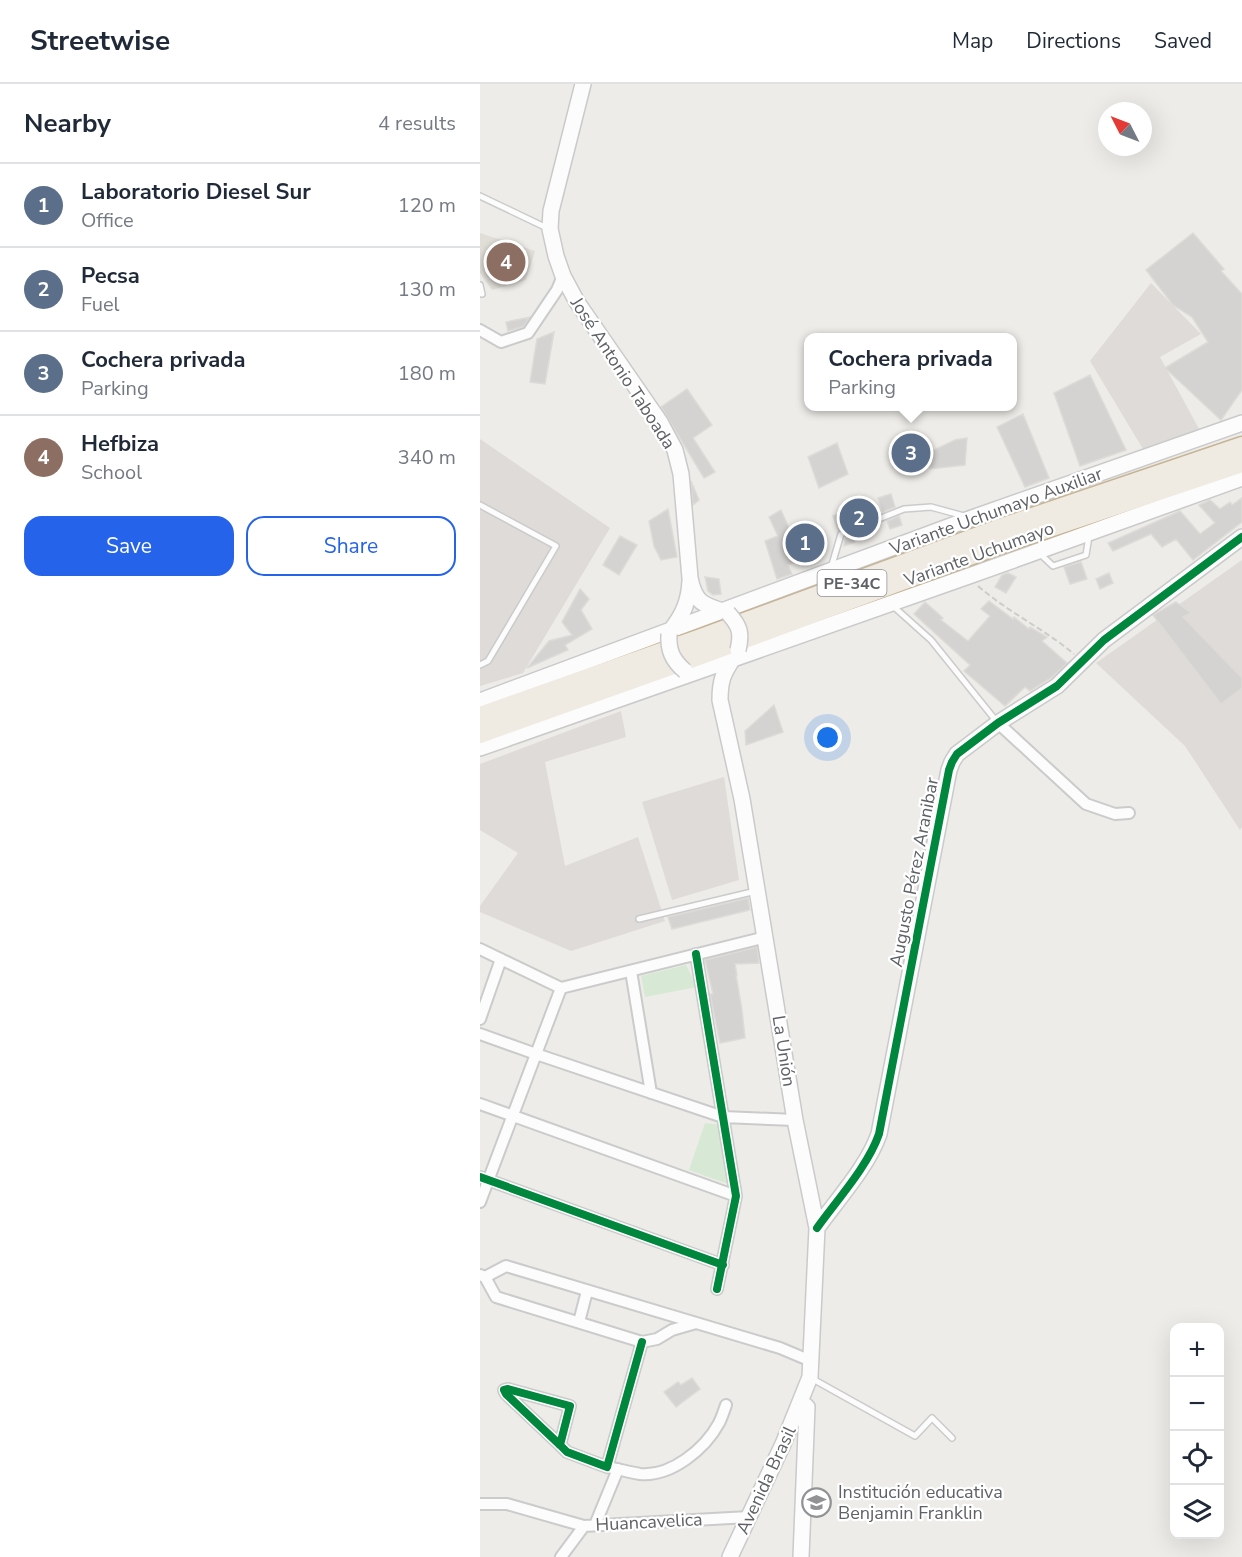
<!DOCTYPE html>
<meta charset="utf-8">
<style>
:root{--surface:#fff;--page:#f2f2f3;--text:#1f2937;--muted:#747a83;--line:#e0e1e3;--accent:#2563eb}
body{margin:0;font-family:"Nunito Sans",sans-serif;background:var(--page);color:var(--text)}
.controls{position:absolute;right:18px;bottom:18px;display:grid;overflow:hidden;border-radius:12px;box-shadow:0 6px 24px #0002}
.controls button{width:54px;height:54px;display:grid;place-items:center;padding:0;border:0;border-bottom:2px solid var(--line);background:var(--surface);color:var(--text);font:30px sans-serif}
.compass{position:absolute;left:618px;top:18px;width:54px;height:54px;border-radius:50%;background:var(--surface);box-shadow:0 6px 24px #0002;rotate:312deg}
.you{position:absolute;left:348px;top:654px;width:21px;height:21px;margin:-15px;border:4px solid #fff;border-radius:50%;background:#1a73e8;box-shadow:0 0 0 9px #1a73e833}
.badge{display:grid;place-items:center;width:39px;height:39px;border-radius:50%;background:var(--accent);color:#fff;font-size:20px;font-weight:700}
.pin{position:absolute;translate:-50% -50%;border:3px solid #fff;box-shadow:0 2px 6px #0006}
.popup{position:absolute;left:324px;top:249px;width:213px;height:78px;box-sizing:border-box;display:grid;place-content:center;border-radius:12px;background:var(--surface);filter:drop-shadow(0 2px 4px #0005);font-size:20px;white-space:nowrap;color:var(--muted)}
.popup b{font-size:22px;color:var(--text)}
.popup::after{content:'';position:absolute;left:50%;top:100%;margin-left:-12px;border:12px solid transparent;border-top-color:var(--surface)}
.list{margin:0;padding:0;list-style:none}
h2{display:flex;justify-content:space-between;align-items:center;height:78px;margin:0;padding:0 24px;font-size:26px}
h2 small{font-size:20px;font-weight:400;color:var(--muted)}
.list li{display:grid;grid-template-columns:39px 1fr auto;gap:18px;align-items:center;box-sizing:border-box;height:84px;padding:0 24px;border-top:2px solid var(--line)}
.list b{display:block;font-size:22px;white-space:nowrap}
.list p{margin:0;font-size:20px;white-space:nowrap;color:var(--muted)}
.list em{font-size:20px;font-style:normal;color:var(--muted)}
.actions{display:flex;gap:12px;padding:18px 24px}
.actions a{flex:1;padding:14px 0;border:2px solid var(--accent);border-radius:18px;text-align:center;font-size:21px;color:var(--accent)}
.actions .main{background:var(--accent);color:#fff}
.icon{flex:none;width:33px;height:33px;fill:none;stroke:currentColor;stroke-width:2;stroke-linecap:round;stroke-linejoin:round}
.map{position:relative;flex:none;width:762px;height:1473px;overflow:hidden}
header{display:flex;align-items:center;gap:36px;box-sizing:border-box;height:84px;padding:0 30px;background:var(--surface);border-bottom:2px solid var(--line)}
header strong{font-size:28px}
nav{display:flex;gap:33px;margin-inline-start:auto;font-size:21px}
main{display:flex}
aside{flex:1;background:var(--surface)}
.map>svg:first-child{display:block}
</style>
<header>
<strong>Streetwise</strong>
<nav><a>Map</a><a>Directions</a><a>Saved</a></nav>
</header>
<main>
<aside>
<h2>Nearby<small>4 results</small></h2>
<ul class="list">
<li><span class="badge" style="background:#5c6f8a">1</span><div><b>Laboratorio Diesel Sur</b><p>Office</p></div><em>120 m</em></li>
<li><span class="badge" style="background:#5c6f8a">2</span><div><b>Pecsa</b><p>Fuel</p></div><em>130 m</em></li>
<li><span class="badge" style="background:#5c6f8a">3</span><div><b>Cochera privada</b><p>Parking</p></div><em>180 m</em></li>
<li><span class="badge" style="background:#8d6e63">4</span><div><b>Hefbiza</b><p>School</p></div><em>340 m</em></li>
</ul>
<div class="actions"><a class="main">Save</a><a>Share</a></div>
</aside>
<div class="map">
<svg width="762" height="1473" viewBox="0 0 762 1473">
<rect width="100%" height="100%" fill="#eeece8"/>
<path fill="#dedbd8" d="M671,199L721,250L680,273L719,345L663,365L610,277Z
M0,355L130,444L43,589L0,602Z
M762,476V743L760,746L705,662L616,579Z
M141,627L146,653L65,678L85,782L158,753L185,837L91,867L0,828V822L38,769L0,746V680Z
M244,693L259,796L192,816L162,718Z"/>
<path fill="#e1ded8" d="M0,149L55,167L46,196L12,206L0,189Z"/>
<path fill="#d7e9d4" d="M206,881L217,903L165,913L161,892Z
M225,1039L241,1041L251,1101L209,1086Z"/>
<path fill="#d5d3d1" stroke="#dddbd8" stroke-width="1.5" d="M713,149L744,185L741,187L762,210V306L741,336L685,284L728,258L712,233L693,221L666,186Z
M50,233L44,242L28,247L26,238Z
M74,248L65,300L50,298L57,255Z
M610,291L646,366L600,382L574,309Z
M207,305L232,341L213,354L235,388L224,394L181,323Z
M543,330L569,394L545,403L517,343Z
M487,354L485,381L450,385L452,367L475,356Z
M357,359L368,390L339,404L328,373Z
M211,397L219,416L213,421Z
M411,410L415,423L403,428L398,414Z
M762,414V438L713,476L696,455L682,463L671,450L633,467L628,459L700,427L720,450L735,439L719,421L730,416L740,425L750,418L752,421Z
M188,425L197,473L181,476L174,462L169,437Z
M301,426L323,475L308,481L312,490L297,495L285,457L298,452L289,433Z
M365,427L370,441L358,446L353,432Z
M419,432L422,441L410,445L407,437Z
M373,451L375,458L364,462L365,454Z
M140,452L157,461L139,491L123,481Z
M601,478L607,495L590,500L584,483Z
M528,489L536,493L526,509L515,503L522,491Z
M629,489L633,499L620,505L616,495Z
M225,493L239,495L241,510L233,511L228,507Z
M100,505L109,515L101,526L112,545L85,561L88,566L47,584L69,557L92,551L82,538Z
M509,517L533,535L534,533L549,545L550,543L567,553L562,557L587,579L571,594L550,607L545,603L525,622L484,587L490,581L434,530L445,518L463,534L461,536L488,557L510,532L501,525Z
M696,518L711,529L703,533L762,594V604L741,620L673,531Z
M294,621L303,648L266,661L265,647Z
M268,814L270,826L192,845L188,833Z
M277,863L279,879L255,880L257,891H256L262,926L265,954L240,959L230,910H233L225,876Z
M212,1294L220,1305L196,1323L184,1308L198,1298L201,1301Z"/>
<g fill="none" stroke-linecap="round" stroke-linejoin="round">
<defs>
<path id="lane" d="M0,112L69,145
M0,201L2,210
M0,421L76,462L8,577L0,581
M558,468L573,482L606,471L609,452
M351,484L361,450L424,425L451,423L484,432
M413,522L451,556L517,638
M159,835L276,807
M331,1294L435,1352L452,1334L472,1354"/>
<path id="street" d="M0,246L21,258L48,249L77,206L83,192
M518,639L606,720L635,730L649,729
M0,865L81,904L286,853
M216,870L256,1112L237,1205
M151,887L171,1009
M0,935L21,875
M0,950L56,970L243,1033L315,1036
M0,1020L256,1112
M0,1093L243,1181
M0,1118L81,904
M0,1191L5,1193L26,1182L300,1264L331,1277
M5,1193L16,1213L162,1258L177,1255L192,1246L216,1239
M99,1238L107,1207
M80,1361L90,1322L28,1305L24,1306L26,1310L80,1361L87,1368L127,1383L162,1258
M127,1383C138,1385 149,1388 160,1390C191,1393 225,1365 239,1339C242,1333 244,1327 246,1321
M0,1420H27L104,1442L269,1433
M115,1441L138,1385
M81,1473L104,1442"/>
<path id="secondary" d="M103,0L71,127L70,145L76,172L83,192L97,218L180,338L195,366L201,390L210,494C215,519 223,521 246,528
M191,546C203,531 209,517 210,497
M0,617L492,434L762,339
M0,664L489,492L762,394
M337,1144C357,1116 388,1082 399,1050L469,686L472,678L477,670L518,639L577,602L624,556L762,453
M250,1473L303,1360L330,1293L337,1144L315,1036L262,715L240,616C240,590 246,587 258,566
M321,1473L327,1323L321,1318"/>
<path id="highway" d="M0,632L221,554L523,443L762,362
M0,650L227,569L519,461L762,379"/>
</defs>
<use href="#lane" stroke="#cacbca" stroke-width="8"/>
<use href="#street" stroke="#cacbca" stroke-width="14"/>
<use href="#secondary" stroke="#cacaca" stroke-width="18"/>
<use href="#highway" stroke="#c6b494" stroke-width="21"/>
<path stroke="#cacecb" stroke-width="2" stroke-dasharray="6 3" stroke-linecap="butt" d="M498,502C528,528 564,545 594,570"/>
<use href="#lane" stroke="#fcfcfc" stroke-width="5"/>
<use href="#street" stroke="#fcfcfc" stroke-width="10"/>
<use href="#secondary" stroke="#fcfcfc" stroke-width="15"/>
<use href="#highway" stroke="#f0ebe2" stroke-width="18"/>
<defs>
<path id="secondary-bridge" d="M248,529C260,542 262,549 258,566
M189,550C188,566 192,576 205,587"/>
</defs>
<use href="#secondary-bridge" stroke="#cacaca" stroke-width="18" stroke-linecap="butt"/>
<use href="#secondary-bridge" stroke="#fcfcfc" stroke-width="15"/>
<defs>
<path id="cycleway" d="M216,870L256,1112L237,1205
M0,1093L243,1181
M337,1144C357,1116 388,1082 399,1050L469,686L472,678L477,670L518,639L577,602L624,556L762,453
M80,1361L90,1322L28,1305L24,1306L26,1310L80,1361L87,1368L127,1383L162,1258"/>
</defs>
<use href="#cycleway" stroke="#fff" stroke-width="11"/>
<use href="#cycleway" stroke="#00873e" stroke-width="8"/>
</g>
<defs>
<symbol id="school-ring" viewBox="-11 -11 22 22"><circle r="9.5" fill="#fff" stroke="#909294" stroke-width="1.5"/><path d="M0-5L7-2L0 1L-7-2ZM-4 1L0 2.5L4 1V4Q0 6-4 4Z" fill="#909294"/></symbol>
</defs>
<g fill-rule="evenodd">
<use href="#school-ring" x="320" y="1402" width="33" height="33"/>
</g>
<g text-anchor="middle" stroke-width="4.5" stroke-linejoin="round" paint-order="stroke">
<rect fill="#fff" stroke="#8e9194" stroke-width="1.5" x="337.5" y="486" width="69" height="26" rx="4.5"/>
<g font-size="16" font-weight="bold" fill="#5e6266">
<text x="372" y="505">PE-34C</text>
</g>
<g font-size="18" fill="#5e6266" stroke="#fff">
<text transform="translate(143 289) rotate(57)" y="6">José Antonio Taboada</text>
<text transform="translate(516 427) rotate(-20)" y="6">Variante Uchumayo Auxiliar</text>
<text transform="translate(499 470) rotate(-20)" y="6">Variante Uchumayo</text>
<text transform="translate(434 788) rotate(-79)" y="6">Augusto Pérez Aranibar</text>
<text transform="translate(304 967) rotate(81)" y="6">La Unión</text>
<text transform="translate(286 1396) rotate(-65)" y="6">Avenida Brasil</text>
<text transform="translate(169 1438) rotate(-3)" y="6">Huancavelica</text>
</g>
<g font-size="18" fill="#5e6266" stroke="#fff" text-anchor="start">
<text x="358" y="1414">Institución educativa<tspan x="358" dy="21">Benjamin Franklin</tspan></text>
</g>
</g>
</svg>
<div class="controls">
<button>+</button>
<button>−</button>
<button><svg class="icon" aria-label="locate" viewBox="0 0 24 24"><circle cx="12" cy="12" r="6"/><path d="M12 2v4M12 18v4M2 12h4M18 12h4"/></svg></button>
<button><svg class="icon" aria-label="layers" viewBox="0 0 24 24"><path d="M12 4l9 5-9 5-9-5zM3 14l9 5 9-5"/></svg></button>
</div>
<svg class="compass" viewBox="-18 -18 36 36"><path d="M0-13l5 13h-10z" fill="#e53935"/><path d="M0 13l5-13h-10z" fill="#747a83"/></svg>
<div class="you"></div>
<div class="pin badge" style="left:325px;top:459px;background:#5c6f8a">1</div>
<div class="pin badge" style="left:379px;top:434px;background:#5c6f8a">2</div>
<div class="pin badge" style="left:431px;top:369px;background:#5c6f8a">3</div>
<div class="popup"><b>Cochera privada</b>Parking</div>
<div class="pin badge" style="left:26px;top:178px;background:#8d6e63">4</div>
</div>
</main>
